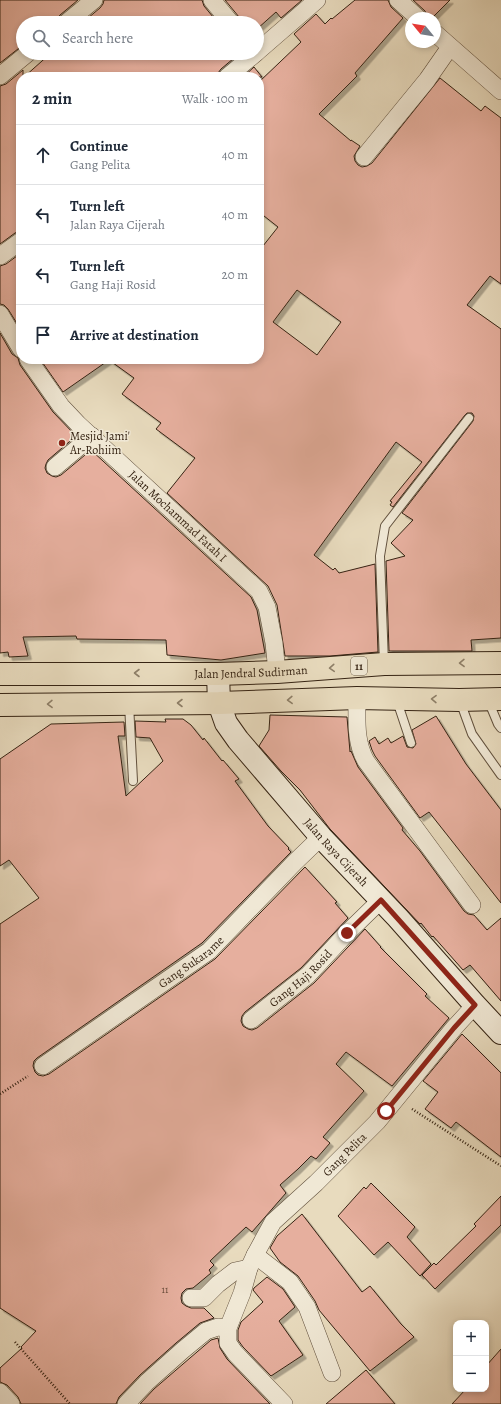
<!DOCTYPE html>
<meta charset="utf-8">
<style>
:root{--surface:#fff;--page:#f6f6f7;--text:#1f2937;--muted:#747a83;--line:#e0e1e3}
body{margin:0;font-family:Alegreya,serif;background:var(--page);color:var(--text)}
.controls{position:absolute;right:12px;bottom:12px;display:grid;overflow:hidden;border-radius:8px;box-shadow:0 2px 6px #0003}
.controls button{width:36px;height:36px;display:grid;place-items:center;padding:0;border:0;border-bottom:1px solid var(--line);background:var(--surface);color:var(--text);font:20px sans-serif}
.compass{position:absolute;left:405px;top:12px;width:36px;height:36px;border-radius:50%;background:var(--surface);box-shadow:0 2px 6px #0003;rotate:300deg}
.stop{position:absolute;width:12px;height:12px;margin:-9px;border:3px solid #8f2418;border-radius:50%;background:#fff}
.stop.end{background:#8f2418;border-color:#fff;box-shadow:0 1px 4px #0008}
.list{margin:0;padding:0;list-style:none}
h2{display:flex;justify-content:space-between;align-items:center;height:52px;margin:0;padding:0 16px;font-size:17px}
h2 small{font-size:13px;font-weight:400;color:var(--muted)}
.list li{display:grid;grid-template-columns:26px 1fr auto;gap:12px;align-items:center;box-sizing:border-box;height:60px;padding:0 16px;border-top:1px solid var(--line)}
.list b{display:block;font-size:15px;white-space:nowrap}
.list p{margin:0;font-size:13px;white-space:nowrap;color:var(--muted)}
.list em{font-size:13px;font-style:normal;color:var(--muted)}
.icon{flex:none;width:22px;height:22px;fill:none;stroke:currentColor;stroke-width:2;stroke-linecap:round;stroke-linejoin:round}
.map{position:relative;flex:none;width:501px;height:1404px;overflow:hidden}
.search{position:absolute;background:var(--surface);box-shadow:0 2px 6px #0003;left:16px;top:16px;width:248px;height:44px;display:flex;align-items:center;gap:10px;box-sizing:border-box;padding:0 14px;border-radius:22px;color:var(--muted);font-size:15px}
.panel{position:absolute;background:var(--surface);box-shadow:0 2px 6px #0003;left:16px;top:72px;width:248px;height:292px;border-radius:16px}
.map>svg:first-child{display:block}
</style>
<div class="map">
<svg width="501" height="1404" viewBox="0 0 501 1404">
<defs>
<filter id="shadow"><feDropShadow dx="3.5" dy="3.5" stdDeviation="0" flood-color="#0004"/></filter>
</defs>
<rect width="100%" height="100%" fill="#e8dbbe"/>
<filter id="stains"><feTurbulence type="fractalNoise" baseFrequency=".005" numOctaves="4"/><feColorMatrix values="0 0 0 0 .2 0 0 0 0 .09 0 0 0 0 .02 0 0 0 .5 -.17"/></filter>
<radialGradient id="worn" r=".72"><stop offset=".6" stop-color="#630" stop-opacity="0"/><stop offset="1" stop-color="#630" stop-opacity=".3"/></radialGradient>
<path fill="#e6af9e" stroke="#352313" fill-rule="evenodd" filter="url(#shadow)" d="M0,0H78L60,15L57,19L56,23H23V45L0,63Z
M104,0H202L204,6L218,23H82L100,8L103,4Z
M225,0H302L281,18L276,12L257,29V23H241L239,17Z
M355,0H388L391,7L403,18L355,73L357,76L319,114L351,141V140L360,146L354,156L355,161L358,165L362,167L367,166L372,163L440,78L481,111L485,106L501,118V284L490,276L467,305L501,329V638L471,640L472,651H389L386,561L405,556L391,543L413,520L402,513L473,421L474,416L472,413H467L465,415L393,507L390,505L392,502L390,501L422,462L396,442L314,555L333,570L335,568L339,573L375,564L378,652L330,656H285L277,605L268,586L167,493L195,458L156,429L161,423L122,394L134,378L109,360L63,392L40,359H259V251L278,227L259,212V82L301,42L294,34L316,14L325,24L331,18L332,19ZM297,290L341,322L317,355L273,322Z
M413,0H450L432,18H428L425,11Z
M51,53H240L221,69L218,73L217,77H24Z
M254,67L262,77H243Z
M23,70V77H21V231L15,233L0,244V86L6,84Z
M21,253V330L8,309L4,305L0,304V266L6,264Z
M0,333L12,354L18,358L20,365L53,412L76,436L48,460L46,464L45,468L47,473L52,476L56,477L61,475L91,450L251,597L257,610L265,653L221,660L167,655L166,640L77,639L76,636L23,637L28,656L9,657L8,652L0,653Z
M270,715L347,717L350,752L351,751L358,767L403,828L402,830L420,851L464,911L468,914L474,915L487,930L501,918V1001L470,965L463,970L433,936L432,937L421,923L420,924L330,829L300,790L281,771L259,746L269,730Z
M436,716L466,764L501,810V903L429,812L420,818L375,756L372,750L369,741L375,737L379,744L388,738L391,743L403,736L407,747L413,748L416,744L412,730Z
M165,719H183L191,725L203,740L204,738L222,761L223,760L239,779L235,781L268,826L289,848L288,849L291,852L202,943L37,1058L34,1061L33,1066L35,1072L38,1075L43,1076L49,1074L215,959L305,867L337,902L335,903L348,918L301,968L245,1012L242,1016L241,1021L243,1026L248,1029L252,1030L257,1028L314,983L365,929L381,947H380L427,994L425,996L449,1018L392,1086L346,1052L336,1064L364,1091L323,1137L330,1143L316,1159L311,1156L298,1169L280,1185L286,1193L252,1232L246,1227L210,1261L214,1265L209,1270L211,1273L193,1288L186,1289L182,1293L181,1298L182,1303L186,1306L191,1308H204L214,1318L200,1323L176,1343L140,1375L119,1397L116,1404H21L18,1397L7,1385L0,1382V1368L22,1348L21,1347L36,1331L0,1308V924L39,898L9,860L0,866V759L51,724L124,722L125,736H118L126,796L163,761L150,738L136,737L135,721L166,722Z
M462,1034L501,1073V1157L456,1122L451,1128L425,1109L438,1092L423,1081Z
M371,1183L415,1227L407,1237L431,1264L420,1276L388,1242L374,1255L338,1216L364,1187L366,1189Z
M501,1196V1225L435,1289L422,1275L434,1263L436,1265L476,1226L474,1224Z
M302,1214L362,1292L370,1286L401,1324L414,1337L370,1371L319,1310L315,1301L298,1276L280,1262L270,1248L277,1236Z
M267,1277L283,1289L295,1307L279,1321L303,1355L271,1376L243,1347L238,1340V1330L241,1322L263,1302L253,1290L254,1288Z
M218,1338L220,1348L227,1359L270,1404H140L154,1389L190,1358L211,1340Z
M501,1349V1404H452L466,1389H486V1366Z
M366,1370L395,1404H326Z"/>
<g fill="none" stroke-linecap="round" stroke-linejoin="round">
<defs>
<path id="lane" d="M384,663L380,556L385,526L469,418
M488,700L498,724L501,728
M397,701L411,743
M460,701L472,734L501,775
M129,704L133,781"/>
<g id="street">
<path d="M212,0L231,23"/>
<path d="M398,0L418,18"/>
<path d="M66,23L94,0"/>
<path d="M435,33L501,91"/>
<path d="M257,52L317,0"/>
<path d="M0,76L28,53"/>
<path d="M227,77L256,53"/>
<path d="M364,157L427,80L450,47"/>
<path d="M0,256L21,241"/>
<path d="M0,314L21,349"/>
<path id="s1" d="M28,359L61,406L78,424L259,591L267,607L274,643L277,672"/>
<path d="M55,467L92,436"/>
<path d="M357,698C357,720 355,742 366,761L472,905"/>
<path id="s2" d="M251,1020L308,975L347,933L381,900"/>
<path id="s3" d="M43,1066L209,951L295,862L321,837"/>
<path d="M255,1255L290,1282L307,1307L332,1373"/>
<path d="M191,1298H204L218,1284L235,1271L249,1268"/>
<path d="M0,1392L11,1404"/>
<path d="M126,1404L147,1382L183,1350L206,1331L218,1327L228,1328"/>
<path id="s4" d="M284,1404L235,1353L228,1343V1328L242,1293L249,1268L255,1255L273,1222L316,1183L377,1122L454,1028L475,1005"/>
</g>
<g id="secondary">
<path id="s5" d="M218,674L219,703L226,723L238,740L321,837L398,918L475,1005L501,1033"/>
</g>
<g id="highway">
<path id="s6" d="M0,674H218L277,672L384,664L501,663"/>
<path d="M0,705L219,703L357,698L459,700L501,699"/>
</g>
</defs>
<use href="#lane" stroke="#62513e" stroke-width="10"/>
<use href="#street" stroke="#62513e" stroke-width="18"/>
<use href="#secondary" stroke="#352313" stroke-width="24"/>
<use href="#highway" stroke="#352313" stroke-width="24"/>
<path stroke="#352313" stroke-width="2.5" stroke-dasharray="1 2" stroke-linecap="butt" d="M0,1094L28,1076
M412,1109L501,1166
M15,1342L70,1404"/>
<use href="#lane" stroke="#f0e8d5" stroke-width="8"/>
<use href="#street" stroke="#f0e8d5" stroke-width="17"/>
<use href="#secondary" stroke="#f0e8d5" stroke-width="22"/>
<use href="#highway" stroke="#e8dbbe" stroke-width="22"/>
</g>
<defs><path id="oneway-chevron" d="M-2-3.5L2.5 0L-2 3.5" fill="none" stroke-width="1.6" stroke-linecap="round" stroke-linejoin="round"/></defs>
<g stroke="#8e7f68">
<use href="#oneway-chevron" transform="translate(462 663) rotate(179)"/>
<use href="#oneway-chevron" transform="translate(332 668) rotate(176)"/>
<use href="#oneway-chevron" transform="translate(137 673) rotate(180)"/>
<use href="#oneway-chevron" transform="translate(434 699) rotate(-179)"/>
<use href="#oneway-chevron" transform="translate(290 700) rotate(178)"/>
<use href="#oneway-chevron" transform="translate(180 703) rotate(180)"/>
<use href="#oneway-chevron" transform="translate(50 704) rotate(179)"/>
</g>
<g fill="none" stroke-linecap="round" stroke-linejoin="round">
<path stroke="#8f2418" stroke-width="5" d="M347,933L381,900L475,1005L454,1028L386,1111"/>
</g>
<circle fill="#8f2418" stroke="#f0e8d5" stroke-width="1.5" cx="62" cy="443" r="4"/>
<g text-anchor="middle" stroke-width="3" stroke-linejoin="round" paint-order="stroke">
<g font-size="10" fill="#614636">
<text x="165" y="1293">11</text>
</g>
<rect fill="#f0e8d5" stroke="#6d5e4d" stroke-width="1" x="351" y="657" width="16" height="18" rx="3"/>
<g font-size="11" font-weight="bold" fill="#352313">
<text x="359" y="670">11</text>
</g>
<g font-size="12" fill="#352313" stroke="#f0e8d5" text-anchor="start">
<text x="70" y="440">Mesjid Jami'<tspan x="70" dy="14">Ar-Rohiim</tspan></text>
</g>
<g font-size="12" fill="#352313" stroke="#f0e8d5">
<text dy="4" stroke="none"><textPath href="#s1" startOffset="218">Jalan Mochammad Fatah I</textPath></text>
<text dy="4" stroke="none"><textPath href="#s6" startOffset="251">Jalan Jendral Sudirman</textPath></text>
<text dy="4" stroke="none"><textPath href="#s5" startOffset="220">Jalan Raya Cijerah</textPath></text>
<text dy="4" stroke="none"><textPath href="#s3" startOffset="181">Gang Sukarame</textPath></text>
<text dy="4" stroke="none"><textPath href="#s2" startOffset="65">Gang Haji Rosid</textPath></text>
<text dy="4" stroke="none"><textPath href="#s4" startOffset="312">Gang Pelita</textPath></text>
</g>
</g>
<rect width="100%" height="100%" filter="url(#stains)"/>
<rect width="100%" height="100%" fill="url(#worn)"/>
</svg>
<div class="controls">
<button>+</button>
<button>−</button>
</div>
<svg class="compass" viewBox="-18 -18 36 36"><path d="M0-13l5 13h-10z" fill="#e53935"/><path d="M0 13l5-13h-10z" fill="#747a83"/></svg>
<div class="stop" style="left:386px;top:1111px"></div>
<div class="stop end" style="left:347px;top:933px"></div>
<div class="search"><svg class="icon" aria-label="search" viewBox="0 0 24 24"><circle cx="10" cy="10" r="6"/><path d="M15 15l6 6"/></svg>Search here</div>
<section class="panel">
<h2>2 min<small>Walk · 100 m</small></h2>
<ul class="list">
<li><svg class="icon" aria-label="ahead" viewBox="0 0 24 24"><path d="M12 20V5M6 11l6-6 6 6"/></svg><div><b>Continue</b><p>Gang Pelita</p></div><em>40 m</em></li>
<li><svg class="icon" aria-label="left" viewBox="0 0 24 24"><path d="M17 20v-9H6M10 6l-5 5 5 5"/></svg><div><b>Turn left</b><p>Jalan Raya Cijerah</p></div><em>40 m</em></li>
<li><svg class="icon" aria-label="left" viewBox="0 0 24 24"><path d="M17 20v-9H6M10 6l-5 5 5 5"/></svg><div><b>Turn left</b><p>Gang Haji Rosid</p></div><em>20 m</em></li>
<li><svg class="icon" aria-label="arrive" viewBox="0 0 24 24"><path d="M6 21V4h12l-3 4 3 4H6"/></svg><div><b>Arrive at destination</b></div></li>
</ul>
</section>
</div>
